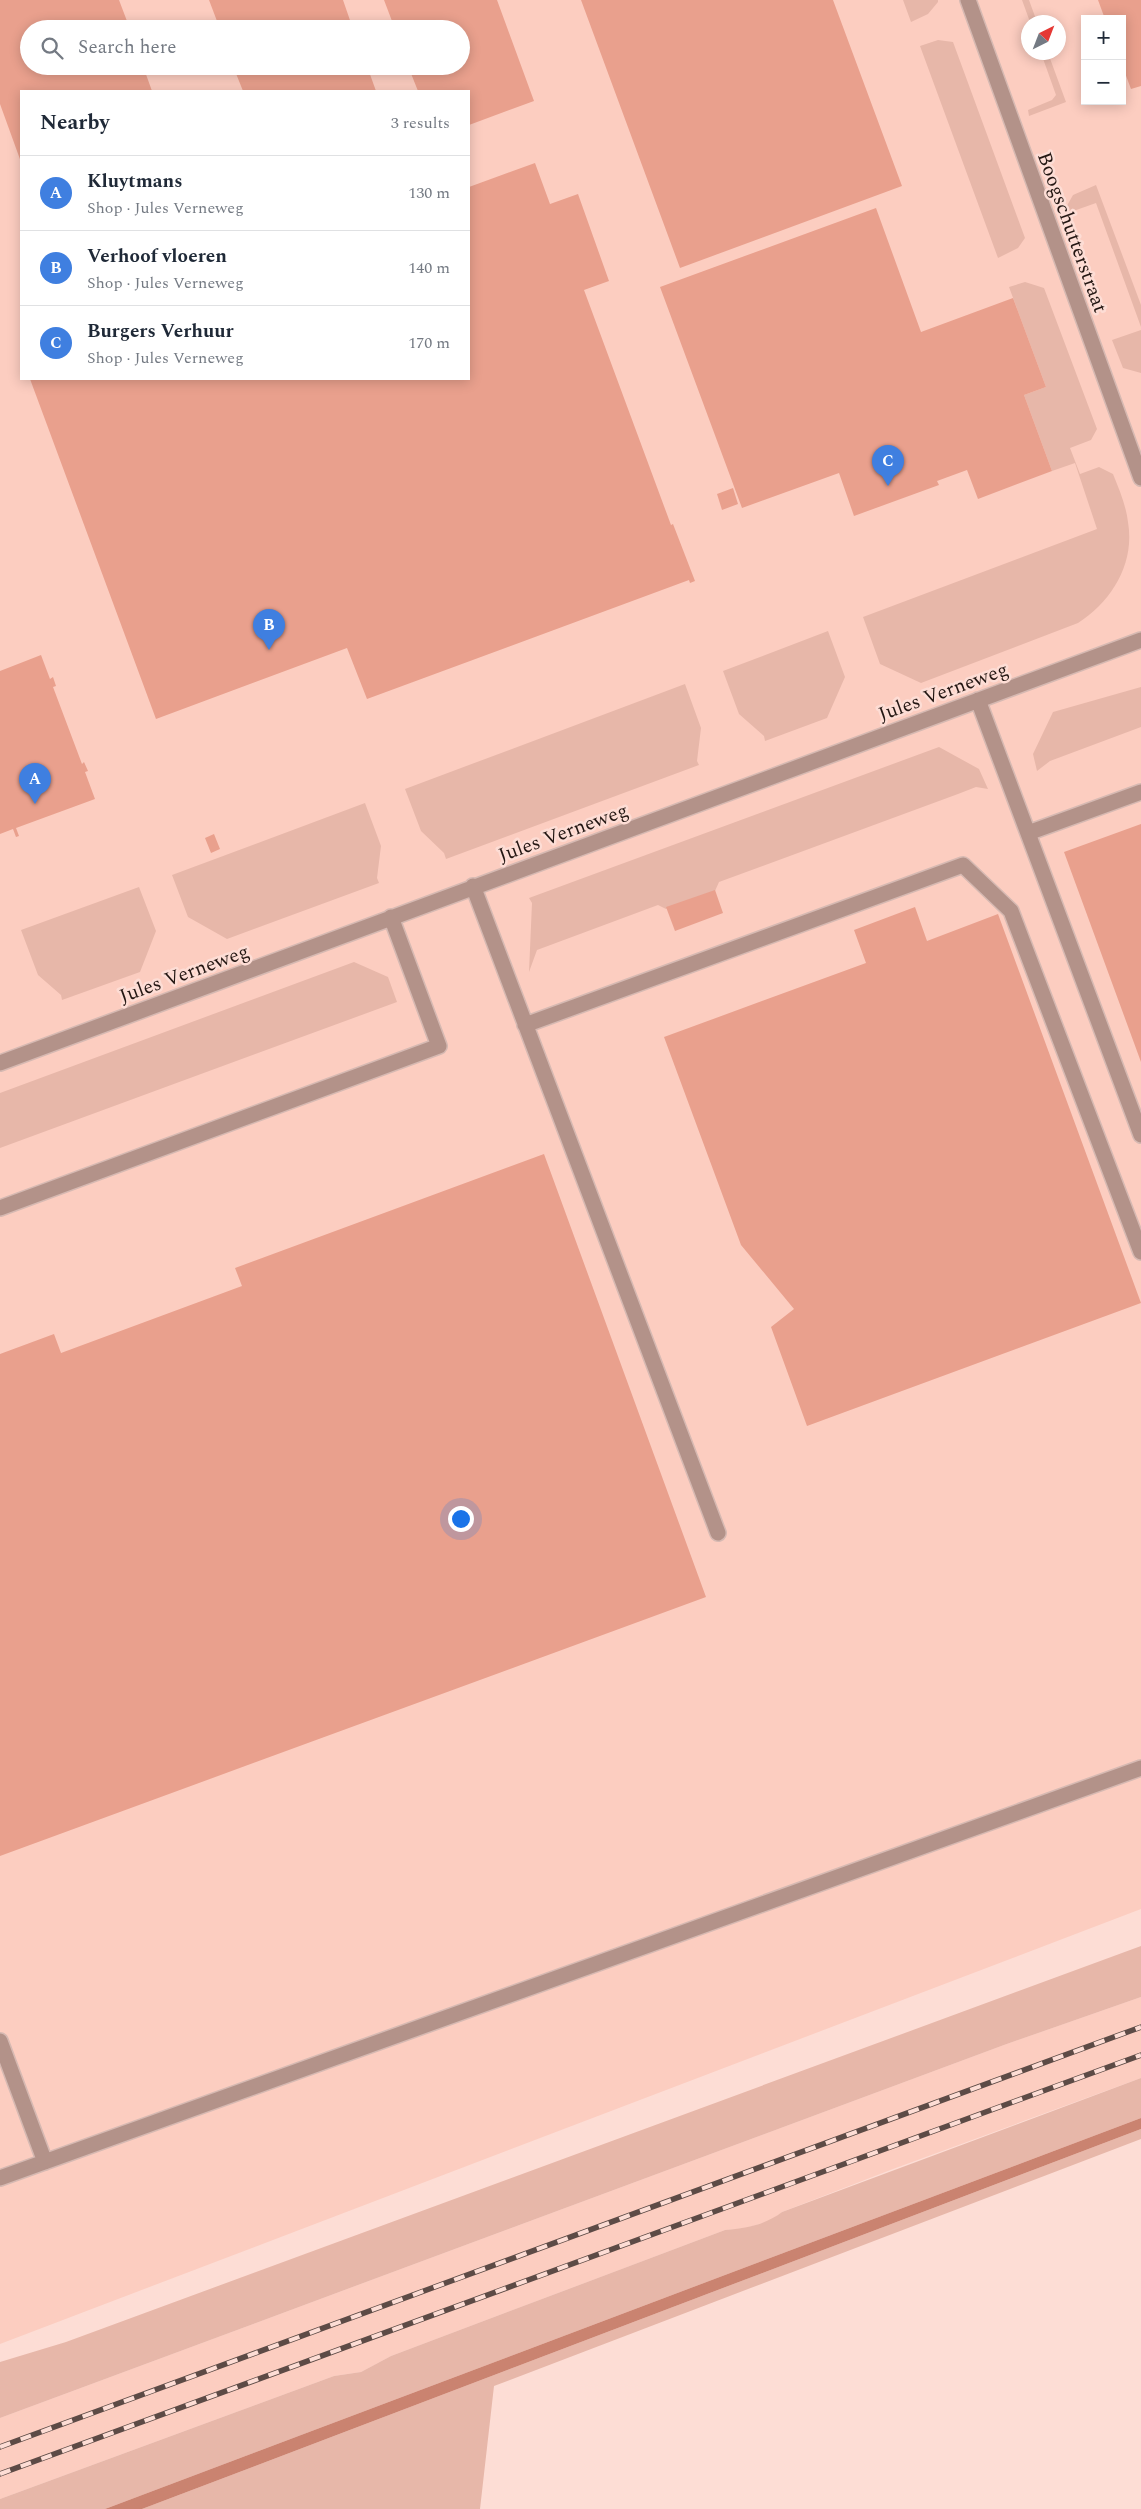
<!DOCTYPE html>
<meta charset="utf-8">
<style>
:root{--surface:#fff;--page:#f6f6f7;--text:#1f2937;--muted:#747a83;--line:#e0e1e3;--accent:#111827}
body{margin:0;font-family:Spectral,serif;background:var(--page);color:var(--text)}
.controls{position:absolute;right:15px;top:15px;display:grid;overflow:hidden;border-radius:0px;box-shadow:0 2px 12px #0003}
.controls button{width:45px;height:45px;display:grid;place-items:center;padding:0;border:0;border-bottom:1px solid var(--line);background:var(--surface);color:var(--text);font:25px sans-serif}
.compass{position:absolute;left:1021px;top:15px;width:45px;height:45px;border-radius:50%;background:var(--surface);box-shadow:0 2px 12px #0003;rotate:42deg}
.you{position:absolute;left:460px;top:1518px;width:18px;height:18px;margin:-12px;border:4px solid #fff;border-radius:50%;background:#1a73e8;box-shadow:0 0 0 8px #1a73e833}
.badge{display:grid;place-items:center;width:32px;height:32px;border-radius:50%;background:var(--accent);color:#fff;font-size:16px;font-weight:700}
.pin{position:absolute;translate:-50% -41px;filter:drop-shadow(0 1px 2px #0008)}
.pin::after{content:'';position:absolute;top:26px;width:18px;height:15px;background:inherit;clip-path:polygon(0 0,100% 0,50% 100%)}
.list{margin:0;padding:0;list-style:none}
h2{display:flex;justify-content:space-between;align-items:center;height:65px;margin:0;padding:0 20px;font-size:21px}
h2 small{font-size:16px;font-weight:400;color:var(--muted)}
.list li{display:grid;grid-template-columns:32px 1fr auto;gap:15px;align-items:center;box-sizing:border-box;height:75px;padding:0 20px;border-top:1px solid var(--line)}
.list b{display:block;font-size:19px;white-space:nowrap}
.list p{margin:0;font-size:16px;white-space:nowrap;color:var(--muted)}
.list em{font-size:16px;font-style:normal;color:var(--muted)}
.icon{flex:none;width:28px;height:28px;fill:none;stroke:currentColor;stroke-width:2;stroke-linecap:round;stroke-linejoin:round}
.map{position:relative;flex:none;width:1141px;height:2509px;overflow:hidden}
.search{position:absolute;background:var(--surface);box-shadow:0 2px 12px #0003;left:20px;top:20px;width:450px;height:55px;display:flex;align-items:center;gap:12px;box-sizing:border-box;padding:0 18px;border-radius:28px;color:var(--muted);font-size:19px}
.panel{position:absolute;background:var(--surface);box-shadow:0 2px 12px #0003;left:20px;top:90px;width:450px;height:290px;border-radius:0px}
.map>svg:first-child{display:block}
</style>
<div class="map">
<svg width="1141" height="2509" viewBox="0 0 1141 2509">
<rect width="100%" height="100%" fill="#fdddd5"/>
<path fill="#fccdc0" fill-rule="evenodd" d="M0,0H1141V1909L0,2344ZM1085,19H1122V101H1085ZM1028,22H1058V52H1028ZM29,29H461V66H29ZM21,91H469V379H21Z
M1141,1997V2078L893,2169L782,2212L773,2219L763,2223L746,2228L725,2230L391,2356L361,2372L334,2376L0,2499V2418L1004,2045Z"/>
<path fill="#e7b7a9" d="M903,0H938V2L928,14L911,22Z
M1022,0H1029L1037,22H1030Z
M938,40L953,42L1025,238L1018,248L998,258L920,46Z
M1041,53H1048L1066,102L1029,116L1028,110L1052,100L1056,95Z
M1096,185L1141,305V327L1096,203L1065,214L1064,211L1073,195Z
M1025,282L1044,288L1097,429L1091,440L1070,448L1080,474L1099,467L1113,474C1119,489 1126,505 1128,522C1135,564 1112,601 1078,623L921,683L880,664L863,617L1097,529L1075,463L1052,471L1024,395L1046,387L1009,287Z
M1141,330V373L1123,368L1112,340Z
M828,631L845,677L827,718L765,741L764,736L739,714L723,671Z
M685,684L701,728L697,761L699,765L446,859L444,853L421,831L405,789Z
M1141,687V727L1050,761L1037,771L1033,754L1053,712Z
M939,747L979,769L988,789L976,787L958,794L719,882L715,891L666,909L658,905L537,950L529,972L532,903L529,898Z
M365,803L381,846L377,878L379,883L227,939L188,917L172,875Z
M139,887L156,931L140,972L62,1000L61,995L38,975L21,930Z
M354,962L388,977L397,1002L0,1148V1093Z
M1141,1946V1997L1004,2045L0,2418V2362L66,2342Z
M1141,2078V2118L105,2509H0V2499L334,2376L361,2372L391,2356L725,2230C746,2228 765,2225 782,2212Z
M1141,2129V2139L494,2386L480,2509H142Z"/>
<path fill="#ca8370" d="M1141,2118V2129L142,2509H105Z"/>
<path fill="#e9a08d" d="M0,0H119L130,29H29V66H143L152,91H21V162L0,104Z
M209,0H343L353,29H220Z
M384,0H497L534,101L469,125V91H418L408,66H461V29H395Z
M581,0H833L902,186L680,268Z
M1098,0H1141V86L1131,89L1122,65V19H1105Z
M233,66H367L376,91H243Z
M535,163L550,204L578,194L609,281L584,290L671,525L673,524L695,581L690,583L689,580L367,699L347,648L156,719L30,379H469V187Z
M876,208L921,332L1013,298L1046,387L1024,395L1052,471L978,499L967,470L937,481L939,485L854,516L839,473L742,508L660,287Z
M733,488L738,504L722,510L717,494Z
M41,655L50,679L53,677L56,686L53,687L82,764L84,762L88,771L85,772L95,799L16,828L19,836L16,837L13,829L0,834V671Z
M1141,824V1062L1064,852Z
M214,834L220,849L211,853L205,838Z
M715,890L723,913L675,931L666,907Z
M915,907L927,941L998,914L1141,1303L807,1426L771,1327L794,1309L741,1245L664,1037L866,963L854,930Z
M544,1154L706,1597L0,1856V1354L54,1334L61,1353L242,1286L235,1268Z"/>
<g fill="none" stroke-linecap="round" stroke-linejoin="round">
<defs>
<path id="minor" d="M968,0L1141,478
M978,700L1141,1135
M1028,833L1141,792
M473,886L718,1533
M525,1025L963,865L1011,911L1141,1252
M0,1063L1141,640
M0,1208L439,1046L391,917
M0,2041L45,2162
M0,2178L1141,1768"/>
</defs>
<use href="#minor" stroke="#d6b9b2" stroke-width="18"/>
<use href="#minor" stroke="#b39289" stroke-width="15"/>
<defs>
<path id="rail" d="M0,2447L1141,2027
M0,2474L1141,2055"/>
</defs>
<use href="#rail" stroke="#5d4b46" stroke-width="5.5"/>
<use href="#rail" stroke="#fdddd5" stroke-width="4" stroke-dasharray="11" stroke-linecap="butt"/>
</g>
<g text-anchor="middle" stroke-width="5" stroke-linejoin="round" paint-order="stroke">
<g font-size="20" fill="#231612" stroke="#fdddd5">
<text transform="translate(1073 232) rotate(70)" y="7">Boogschutterstraat</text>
<text transform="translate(943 691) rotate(-20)" y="7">Jules Verneweg</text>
<text transform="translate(563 832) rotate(-20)" y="7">Jules Verneweg</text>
<text transform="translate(184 973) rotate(-20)" y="7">Jules Verneweg</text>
</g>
</g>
</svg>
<div class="controls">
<button>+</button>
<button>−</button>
</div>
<svg class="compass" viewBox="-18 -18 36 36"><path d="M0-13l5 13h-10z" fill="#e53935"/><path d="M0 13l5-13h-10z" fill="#747a83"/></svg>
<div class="you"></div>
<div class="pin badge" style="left:35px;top:804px;background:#3f7fe0">A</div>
<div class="pin badge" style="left:269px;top:650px;background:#3f7fe0">B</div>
<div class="pin badge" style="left:888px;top:486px;background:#3f7fe0">C</div>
<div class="search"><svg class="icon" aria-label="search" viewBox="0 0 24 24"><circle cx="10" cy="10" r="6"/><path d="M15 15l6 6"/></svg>Search here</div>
<section class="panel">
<h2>Nearby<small>3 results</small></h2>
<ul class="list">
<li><span class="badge" style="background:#3f7fe0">A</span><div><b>Kluytmans</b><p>Shop · Jules Verneweg</p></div><em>130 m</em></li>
<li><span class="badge" style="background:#3f7fe0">B</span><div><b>Verhoof vloeren</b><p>Shop · Jules Verneweg</p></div><em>140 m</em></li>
<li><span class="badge" style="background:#3f7fe0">C</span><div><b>Burgers Verhuur</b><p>Shop · Jules Verneweg</p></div><em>170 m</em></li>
</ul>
</section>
</div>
